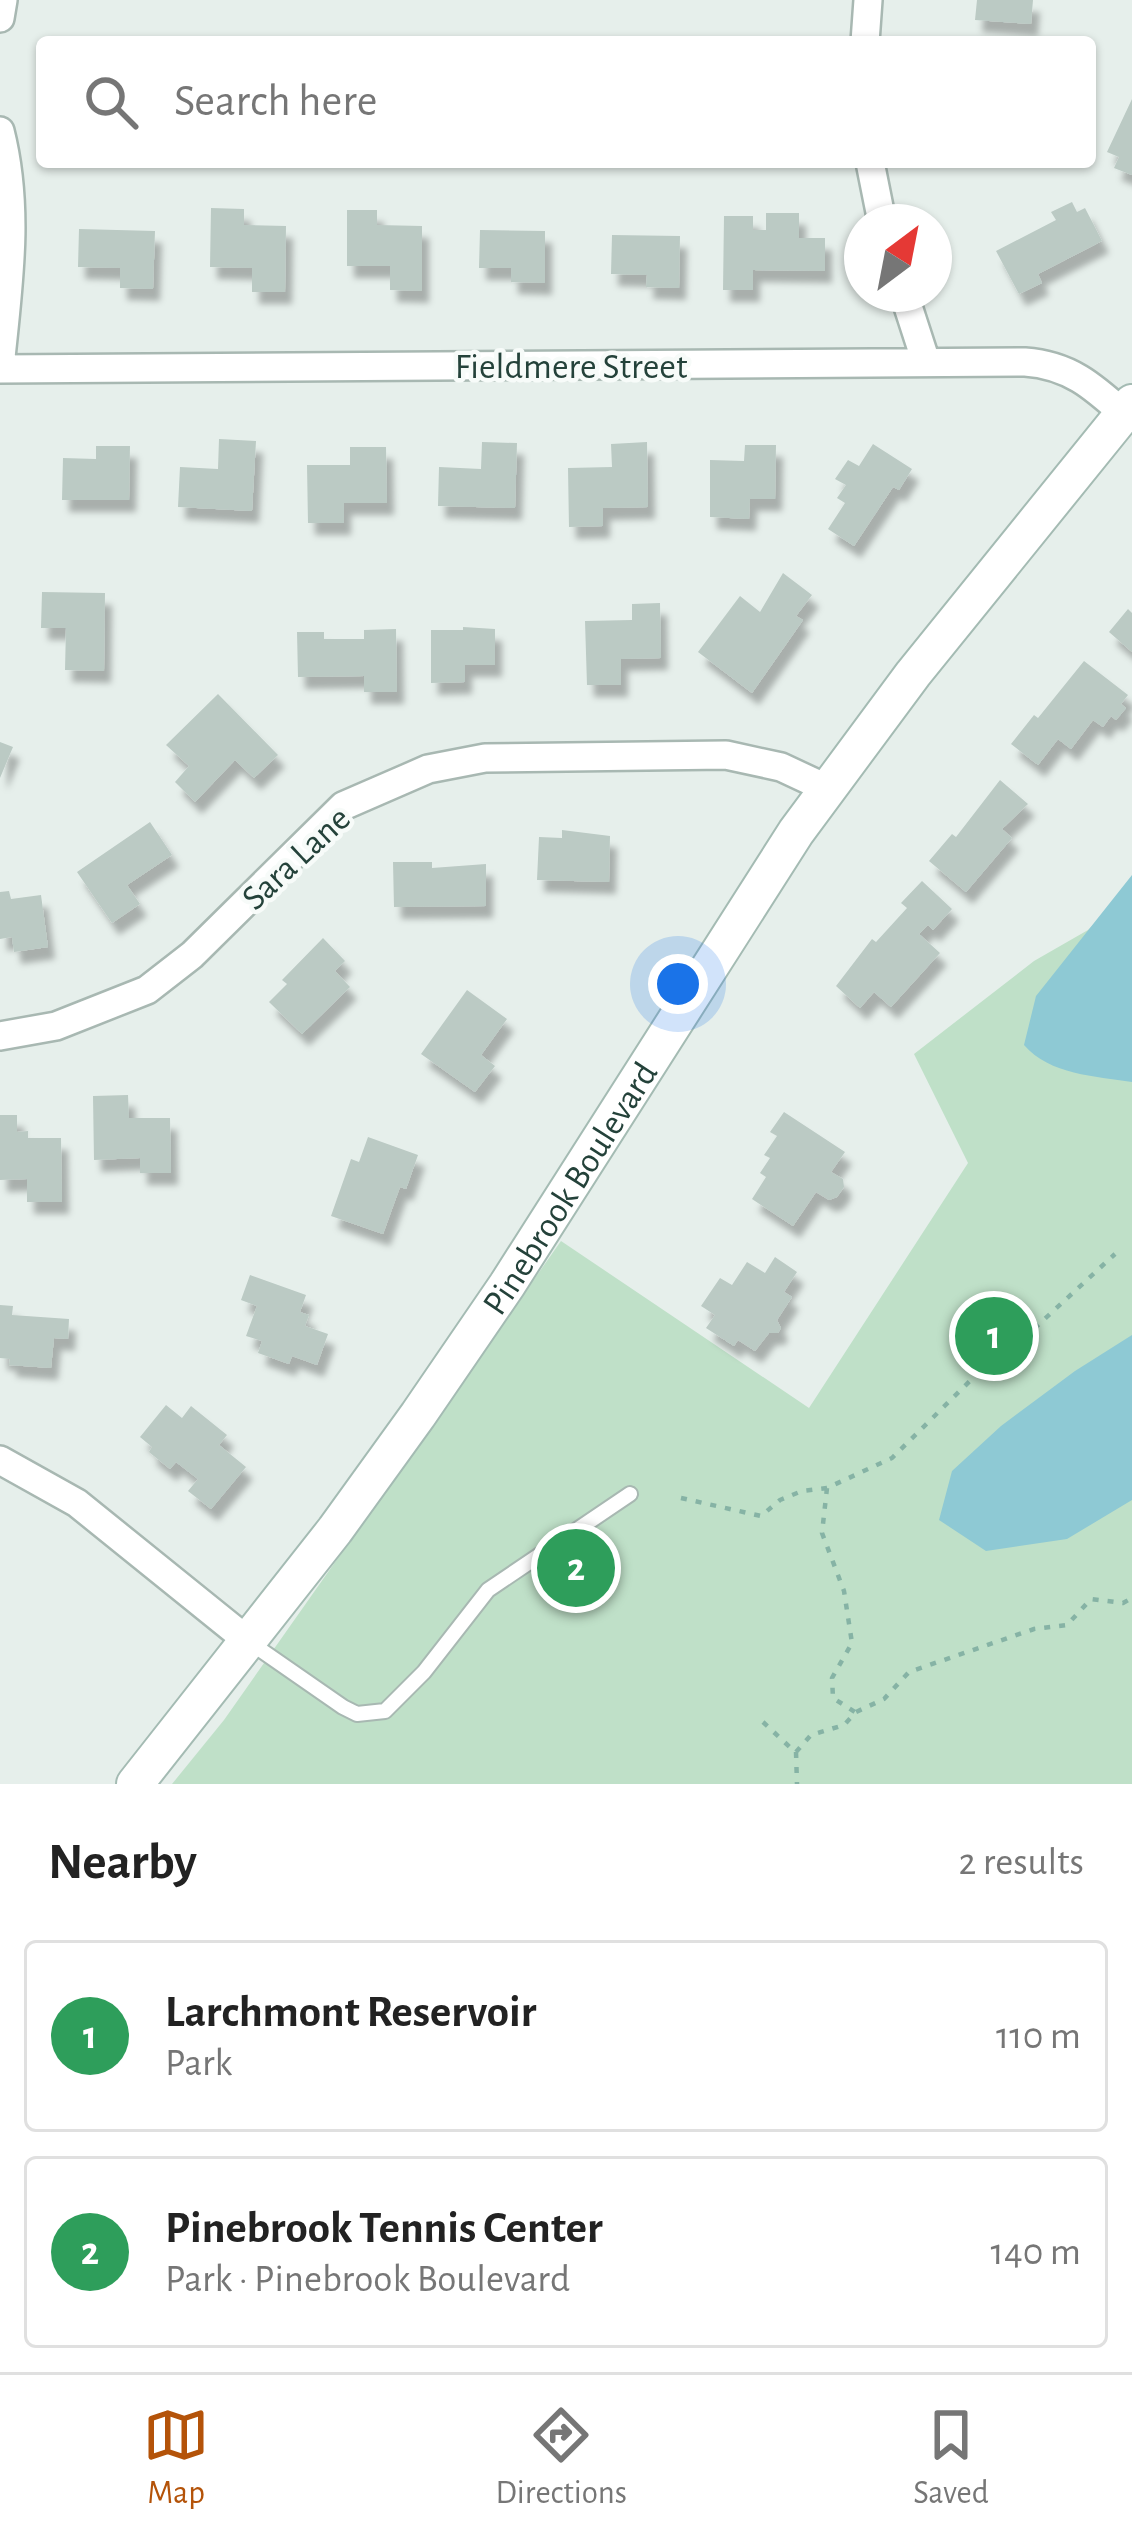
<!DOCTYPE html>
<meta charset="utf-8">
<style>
:root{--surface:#fff;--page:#f2f2f2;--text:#222;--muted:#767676;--line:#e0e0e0;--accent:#b45309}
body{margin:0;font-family:"Alegreya Sans",sans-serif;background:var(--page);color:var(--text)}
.compass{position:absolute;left:844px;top:204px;width:108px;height:108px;border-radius:50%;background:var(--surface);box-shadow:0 3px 9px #0004;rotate:32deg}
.you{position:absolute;left:678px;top:984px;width:42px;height:42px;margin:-30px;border:9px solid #fff;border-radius:50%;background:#1a73e8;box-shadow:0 0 0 18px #1a73e833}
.badge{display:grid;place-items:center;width:78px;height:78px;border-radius:50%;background:var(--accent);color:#fff;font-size:39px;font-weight:700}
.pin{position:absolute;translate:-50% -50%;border:6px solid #fff;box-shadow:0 3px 12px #0006}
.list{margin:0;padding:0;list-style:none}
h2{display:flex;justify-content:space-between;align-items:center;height:156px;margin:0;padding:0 48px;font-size:51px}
h2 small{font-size:39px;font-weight:400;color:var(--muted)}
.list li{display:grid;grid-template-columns:78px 1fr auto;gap:36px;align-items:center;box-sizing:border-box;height:192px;margin:0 24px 24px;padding:0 24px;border:3px solid var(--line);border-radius:12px}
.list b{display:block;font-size:45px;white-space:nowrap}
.list p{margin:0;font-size:39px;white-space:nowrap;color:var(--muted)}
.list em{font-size:39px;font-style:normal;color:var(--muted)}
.icon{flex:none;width:66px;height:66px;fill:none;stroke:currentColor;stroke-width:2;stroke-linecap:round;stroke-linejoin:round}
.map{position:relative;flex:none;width:1132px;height:1784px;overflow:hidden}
.search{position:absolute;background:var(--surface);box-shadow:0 3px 9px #0004;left:36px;right:36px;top:36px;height:132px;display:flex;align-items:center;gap:30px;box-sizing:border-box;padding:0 42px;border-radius:12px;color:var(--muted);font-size:45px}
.sheet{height:588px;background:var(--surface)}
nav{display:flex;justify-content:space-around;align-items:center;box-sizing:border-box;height:168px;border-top:3px solid var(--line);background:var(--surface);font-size:33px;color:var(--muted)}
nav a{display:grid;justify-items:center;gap:6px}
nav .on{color:var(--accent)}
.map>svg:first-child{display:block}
</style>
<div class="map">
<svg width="1132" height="1784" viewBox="0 0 1132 1784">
<defs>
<filter id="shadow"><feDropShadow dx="7" dy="12" stdDeviation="3" flood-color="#0004"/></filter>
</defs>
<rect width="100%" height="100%" fill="#e6efeb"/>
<path fill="#bfe0c8" d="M1132,887V1784H172L224,1720L561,1241L809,1408L968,1163L914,1054L1034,961L1088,930Z"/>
<path fill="#8ec9d4" d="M1132,875V1082C1095,1076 1050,1075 1024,1045L1036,996Z
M1132,1335V1500L1067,1539L986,1551L939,1520L952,1471L1001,1426L1075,1371Z"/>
<path fill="#bbcac4" filter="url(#shadow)" d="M977,0H1033L1031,24L975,20Z
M1132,99V175L1114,168L1119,157L1107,152Z
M1072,202L1077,212L1085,208L1102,241L1038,274L1042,283L1019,294L996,251L1056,220L1051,212Z
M211,208L244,209V225L286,226L285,292H252V268L210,267Z
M347,210H377V225L422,226V291L390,290V266H347Z
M766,213H799V238H825V271L753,270V290H723L724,216H753V230H766Z
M79,229L155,231L153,289L120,288V268L78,267Z
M480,230L545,231V283L511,282V268H479Z
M612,235L680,236L679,288L646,287L647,275L611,274Z
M219,439L256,441L252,511L178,507L180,467L218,469Z
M482,442L517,443L515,508L438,506L439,467L481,469Z
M647,442L648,507L603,508V526L569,527L568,468L612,467L611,444Z
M873,444L912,469L899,490L893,487L854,546L828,529L845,503L837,498L846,485L835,479L848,460L859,466Z
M745,445H776L775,499H750L749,519L710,517V460L744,461Z
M96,446H130L129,500H62L63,458L96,459Z
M350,447H386L387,503H344V523H308L307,465H350Z
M783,573L812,595L796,616L803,620L752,693L698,652L740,596L760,612Z
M42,592L105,593L104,671L65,670L66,628H41Z
M660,603L661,658L621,659V685H587L585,621L632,620V604Z
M1128,609L1132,613V652L1109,632Z
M463,627L495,629V665H465V682L431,683V630H463Z
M396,629L397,692H364V676L298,677L297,632H324V639H364V630Z
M1084,661L1128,695L1121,704L1126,708L1116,720L1111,716L1103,727L1093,720L1071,749L1058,739L1038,765L1011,744L1034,715L1038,718Z
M218,694L278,755L254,778L235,760L195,802L175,782L189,766L166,745Z
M0,742L13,747L0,778Z
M1000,780L1028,804L1002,829L1012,838L966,892L929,861L952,834L956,837Z
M150,822L172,855L127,885L140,904L112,923L77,872Z
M562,830L610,836L609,882L537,880L539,837L562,838Z
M393,862H432V868L486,864V906L394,907Z
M922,881L952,909L933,930L928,925L919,934L940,953L891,1007L874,992L860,1008L836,986L872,939L876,942L907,908L901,903Z
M9,891L11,899L41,895L48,947L14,952L12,937L0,939V892Z
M323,938L345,961L335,971L350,987L302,1034L269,1002L287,984L282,980Z
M467,990L507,1019L481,1055L495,1066L475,1092L421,1054Z
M128,1095L129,1118H170L171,1173H140V1158L94,1160L93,1096Z
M784,1112L845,1152L831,1172L843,1179L844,1187L837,1197L829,1200L816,1192L793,1226L752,1199L766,1177L760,1173L770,1158L764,1155L777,1136L770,1132Z
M0,1115H17V1132L28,1131V1138H61L62,1202H27V1179L0,1180Z
M368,1137L418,1155L406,1189L400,1187L383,1234L331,1216L351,1159L359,1162Z
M775,1257L797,1272L784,1292L792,1297L777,1320L781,1328L778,1333H769L755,1351L738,1340L734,1346L706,1328L715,1315L701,1306L720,1278L732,1285L747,1262L765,1273Z
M250,1275L306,1295L300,1312L309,1315L305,1326L328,1334L317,1365L292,1356L289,1364L258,1353L262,1341L246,1336L257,1306L241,1300Z
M0,1305L13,1306L12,1315L69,1319L68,1339L54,1338L51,1368L9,1365L10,1359L0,1358Z
M166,1405L182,1418L191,1406L227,1435L219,1445L246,1467L211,1509L188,1491L198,1479L176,1462L170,1469L149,1452L152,1447L140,1437Z"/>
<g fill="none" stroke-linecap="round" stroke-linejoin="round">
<defs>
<path id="lane" d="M248,1641L343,1707L357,1714L385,1711L424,1672L488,1590L630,1494"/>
<path id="street" d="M0,18L3,0
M865,42L868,0
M0,131C20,210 8,287 0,367
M870,162L882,222
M904,294L926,362
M0,369L1025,362C1069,365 1093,386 1125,415
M0,1036L56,1026L147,990L192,955L343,806L428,769L485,758L726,755L781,767L828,789
M0,1460L77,1503L248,1641"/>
<g id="secondary">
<path id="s1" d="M135,1784L335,1530L418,1415L507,1285L796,832L913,674L1132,403"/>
</g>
</defs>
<use href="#lane" stroke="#a8b8b2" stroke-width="18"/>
<use href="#street" stroke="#a8b8b2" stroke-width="32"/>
<use href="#secondary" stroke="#a4bbb3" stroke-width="40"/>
<path stroke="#86b3a5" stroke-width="4.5" stroke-dasharray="6 9" stroke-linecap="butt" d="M827,1488L822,1533L844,1591L852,1643L832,1678L833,1698L855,1712
M681,1498L761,1516L780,1500L802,1491L827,1488L892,1458L984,1367L1037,1326L1115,1254
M763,1722L794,1751
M796,1752L811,1735L844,1725L856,1712L884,1699L909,1672L1034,1629L1067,1625L1091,1599L1123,1603L1132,1598
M796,1752L797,1784"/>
<use href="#lane" stroke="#fff" stroke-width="14"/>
<use href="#street" stroke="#fff" stroke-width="27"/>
<use href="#secondary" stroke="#fff" stroke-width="36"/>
</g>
<g text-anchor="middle" stroke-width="9" stroke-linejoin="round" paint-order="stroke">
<g font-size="36" fill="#24423a" stroke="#f7fbf9">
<text x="571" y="378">Fieldmere Street</text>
<text transform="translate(295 857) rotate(-43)" y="13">Sara Lane</text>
<text dy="13" stroke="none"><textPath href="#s1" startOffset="738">Pinebrook Boulevard</textPath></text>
</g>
</g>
</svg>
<svg class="compass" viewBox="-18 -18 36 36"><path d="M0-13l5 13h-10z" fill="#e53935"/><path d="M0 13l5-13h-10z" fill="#767676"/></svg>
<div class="you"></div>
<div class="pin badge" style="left:994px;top:1336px;background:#2e9e5b">1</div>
<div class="pin badge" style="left:576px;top:1568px;background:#2e9e5b">2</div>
<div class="search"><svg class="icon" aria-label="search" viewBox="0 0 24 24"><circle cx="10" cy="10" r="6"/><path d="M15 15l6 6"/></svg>Search here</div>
</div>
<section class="sheet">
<h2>Nearby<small>2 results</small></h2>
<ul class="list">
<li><span class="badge" style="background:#2e9e5b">1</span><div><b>Larchmont Reservoir</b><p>Park</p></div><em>110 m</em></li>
<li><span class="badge" style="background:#2e9e5b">2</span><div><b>Pinebrook Tennis Center</b><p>Park · Pinebrook Boulevard</p></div><em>140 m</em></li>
</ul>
</section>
<nav>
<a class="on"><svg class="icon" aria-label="map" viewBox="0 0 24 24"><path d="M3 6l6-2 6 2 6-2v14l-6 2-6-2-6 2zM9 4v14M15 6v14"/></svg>Map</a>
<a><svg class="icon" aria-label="directions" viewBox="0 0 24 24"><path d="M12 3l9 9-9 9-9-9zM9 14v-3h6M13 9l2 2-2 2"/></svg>Directions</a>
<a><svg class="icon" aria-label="saved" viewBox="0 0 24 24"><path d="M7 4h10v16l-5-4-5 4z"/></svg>Saved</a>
</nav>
